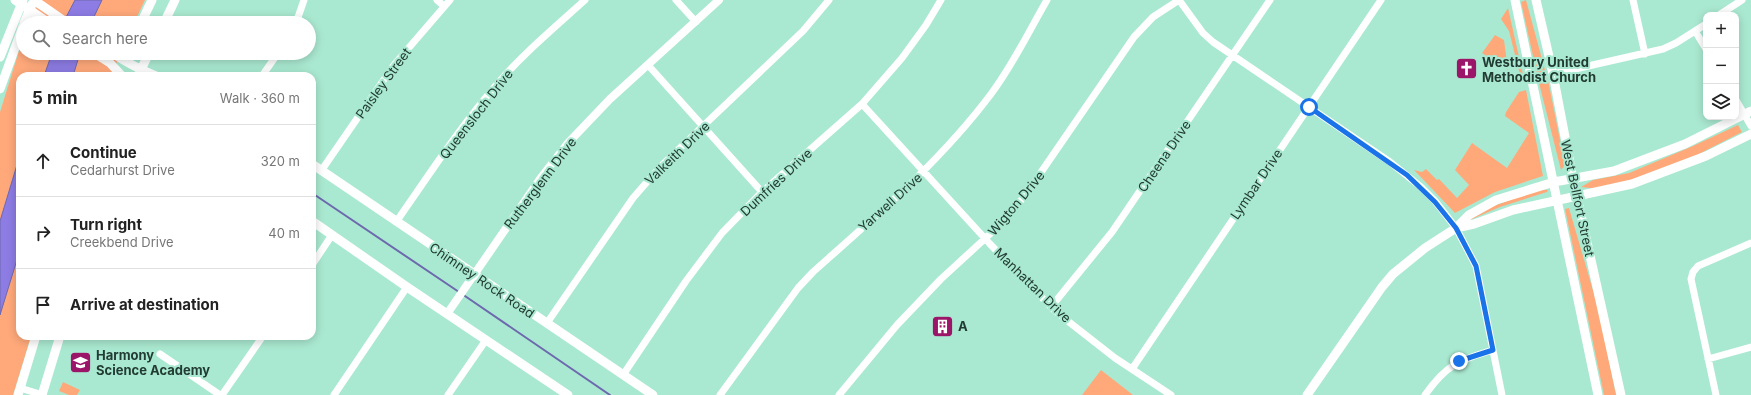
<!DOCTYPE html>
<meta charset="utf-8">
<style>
:root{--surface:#fff;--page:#f6f6f6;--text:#222;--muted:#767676;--line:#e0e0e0}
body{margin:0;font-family:Inter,sans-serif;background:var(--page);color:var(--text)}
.controls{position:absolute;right:12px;top:12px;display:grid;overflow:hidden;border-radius:8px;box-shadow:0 2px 10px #0003}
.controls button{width:36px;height:36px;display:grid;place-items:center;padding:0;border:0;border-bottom:1px solid var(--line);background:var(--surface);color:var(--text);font:20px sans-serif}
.stop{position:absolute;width:12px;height:12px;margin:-9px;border:3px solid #1a73e8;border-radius:50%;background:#fff}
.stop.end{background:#1a73e8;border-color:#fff;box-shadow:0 1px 4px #0008}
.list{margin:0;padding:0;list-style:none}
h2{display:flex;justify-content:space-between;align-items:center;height:52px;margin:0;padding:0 16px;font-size:17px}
h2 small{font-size:13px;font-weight:400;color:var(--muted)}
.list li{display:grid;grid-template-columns:26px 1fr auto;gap:12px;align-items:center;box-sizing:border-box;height:72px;padding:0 16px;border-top:1px solid var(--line)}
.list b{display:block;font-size:15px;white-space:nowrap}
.list p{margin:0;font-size:13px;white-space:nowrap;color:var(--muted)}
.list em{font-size:13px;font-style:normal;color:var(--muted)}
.icon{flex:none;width:22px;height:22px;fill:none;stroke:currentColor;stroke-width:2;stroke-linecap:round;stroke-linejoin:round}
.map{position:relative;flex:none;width:1751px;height:395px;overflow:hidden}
.search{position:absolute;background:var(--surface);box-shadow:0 2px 10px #0003;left:16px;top:16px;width:300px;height:44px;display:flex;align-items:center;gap:10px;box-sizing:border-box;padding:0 14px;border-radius:22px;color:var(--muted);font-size:15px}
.panel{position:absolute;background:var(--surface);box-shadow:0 2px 10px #0003;left:16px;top:72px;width:300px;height:268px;border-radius:12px}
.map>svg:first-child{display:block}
</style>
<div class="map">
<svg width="1751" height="395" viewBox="0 0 1751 395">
<rect width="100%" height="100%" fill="#aae9d1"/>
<path fill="#ffa97b" d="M39,0H145L134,23H31Z
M1526,0L1549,85L1565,165L1561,170L1539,83L1521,2Z
M1508,8L1524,79H1521L1509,31L1501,19Z
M1495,35L1504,40L1508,70L1482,53Z
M23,38V53H120L112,76H20V336H31L13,395H0V112Z
M1526,90L1543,176L1495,192L1455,213L1414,170L1422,172L1426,169L1437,180L1439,179L1457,198L1469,185L1455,170L1472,143L1507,168L1529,133L1505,116L1506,112L1519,92Z
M1738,125L1742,132L1697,155L1648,175L1599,189L1581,187L1593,180L1629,173L1693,146Z
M1539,189L1548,190L1547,192L1500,207L1465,222L1494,206Z
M1569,208L1597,304L1616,395H1604L1565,209Z
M1101,370L1133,395H1082Z
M63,382L80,390L77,395H69L59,391Z"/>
<path fill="#8d7ce3" stroke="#6d69ae" d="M75,0H102L91,23H63Z
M52,53H80L73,76H44Z
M20,155V250L0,315V221Z"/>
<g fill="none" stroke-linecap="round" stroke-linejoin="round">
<path stroke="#6d69ae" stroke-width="2" d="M312,193L459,292
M462,294L610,395"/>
<path stroke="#fff" stroke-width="7" d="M437,0L444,6
M676,0L696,22
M1179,0L1203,33L1213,42L1390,162L1421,187L1435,201L1456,228L1476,266L1502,395
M1633,0L1645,54
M1719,15L1742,0
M296,23L304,0
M1695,31L1706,49
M648,65L762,192
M1553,74L1663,49L1676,43L1706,24
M262,76L278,53
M1736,100L1751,126
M862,104L990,244L1055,311L1115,358L1171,395
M321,171L394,65L450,0
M396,222C429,175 460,127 497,84C524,53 555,27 585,0
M312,265L332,235
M1051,307L1112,232L1270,0
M547,323L633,198L660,167L803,31L829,0
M160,354L220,395
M1708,359L1751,347
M1132,369L1381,0
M623,375L686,281L722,233L762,192L862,104L902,58L926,25L941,0
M20,388L43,395
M222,395L263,336
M334,395L407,287
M448,395L486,340
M720,395L798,288L813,272C876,216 940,162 991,94C1013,65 1029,31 1047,0
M839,395L897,325L941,279L990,234L1024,197L1134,37L1153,17L1179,0
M1425,395C1446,365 1459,360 1493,350
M1716,395L1691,279L1693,272L1698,266L1751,243"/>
<path stroke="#fff" stroke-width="8" d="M447,314L540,179L568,143L610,99L719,0"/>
<path stroke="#fff" stroke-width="9" d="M15,0L49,23
M34,0L67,23
M1515,0L1598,395
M1536,0L1553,74L1573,179L1621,395
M24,23L32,4
M141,23L152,0
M164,23L175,0
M94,53L110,63L122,76
M112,53C126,62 141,70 156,76
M0,57L23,0
M138,76L149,53
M0,89L23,26
M312,164L653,395
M312,221L407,287L568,395
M1456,228L1474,224L1513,210L1632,184L1706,156L1751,134
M18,395L36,336
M42,395L60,336
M1307,395L1382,287L1393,274L1425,248L1456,228L1469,215L1496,200L1554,182L1614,171L1685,144L1751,111"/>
</g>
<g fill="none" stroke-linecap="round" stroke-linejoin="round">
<path stroke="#1a73e8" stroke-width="5" d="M1309,107L1407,175L1435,202L1456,228L1476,266L1493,350L1459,361"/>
</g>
<defs>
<symbol id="church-square" viewBox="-11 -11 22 22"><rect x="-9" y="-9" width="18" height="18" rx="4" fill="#9b1568" stroke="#aae9d1"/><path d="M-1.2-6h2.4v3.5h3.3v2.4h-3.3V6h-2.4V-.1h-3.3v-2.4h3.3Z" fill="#fff"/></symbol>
<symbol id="building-square" viewBox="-11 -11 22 22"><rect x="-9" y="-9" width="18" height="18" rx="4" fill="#9b1568" stroke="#aae9d1"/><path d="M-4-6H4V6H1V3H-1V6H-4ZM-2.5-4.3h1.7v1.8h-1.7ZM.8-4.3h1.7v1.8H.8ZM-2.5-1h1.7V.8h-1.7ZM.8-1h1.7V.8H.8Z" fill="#fff"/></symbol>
<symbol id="school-square" viewBox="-11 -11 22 22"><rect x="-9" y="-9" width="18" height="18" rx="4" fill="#9b1568" stroke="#aae9d1"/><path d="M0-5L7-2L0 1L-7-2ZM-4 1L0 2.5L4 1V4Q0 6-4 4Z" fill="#fff"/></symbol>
</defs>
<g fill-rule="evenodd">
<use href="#church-square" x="1454" y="56" width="25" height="25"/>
<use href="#building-square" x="930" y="314" width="25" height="25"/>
<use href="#school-square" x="68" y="350" width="25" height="25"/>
</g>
<g text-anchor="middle" stroke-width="4" stroke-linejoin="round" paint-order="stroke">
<g font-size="13" font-weight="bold" fill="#223c33" stroke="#aae9d1" text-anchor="start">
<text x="1482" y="67">Westbury United<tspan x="1482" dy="15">Methodist Church</tspan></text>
<text x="958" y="331">A</text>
<text x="96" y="360">Harmony<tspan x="96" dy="15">Science Academy</tspan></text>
</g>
<g font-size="13" fill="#223c33" stroke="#aae9d1">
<text transform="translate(383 83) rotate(-54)" y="5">Paisley Street</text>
<text transform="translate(476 114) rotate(-52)" y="5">Queensloch Drive</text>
<text transform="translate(677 153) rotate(-44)" y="5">Valkeith Drive</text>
<text transform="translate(1164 156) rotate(-56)" y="5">Cheena Drive</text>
<text transform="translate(776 182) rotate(-43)" y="5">Dumfries Drive</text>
<text transform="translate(540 183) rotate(-53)" y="5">Rutherglenn Drive</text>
<text transform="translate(1256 184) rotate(-56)" y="5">Lymbar Drive</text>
<text transform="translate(1578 198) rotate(78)" y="5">West Bellfort Street</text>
<text transform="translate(890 202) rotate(-42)" y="5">Yarwell Drive</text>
<text transform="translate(1016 203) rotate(-50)" y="5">Wigton Drive</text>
<text transform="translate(482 280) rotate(34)" y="5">Chimney Rock Road</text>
<text transform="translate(1033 285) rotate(44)" y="5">Manhattan Drive</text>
</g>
</g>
</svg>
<div class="controls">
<button>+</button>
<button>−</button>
<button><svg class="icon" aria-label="layers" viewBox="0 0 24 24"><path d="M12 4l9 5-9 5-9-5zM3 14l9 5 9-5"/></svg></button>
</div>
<div class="stop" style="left:1309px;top:107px"></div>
<div class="stop end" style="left:1459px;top:361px"></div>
<div class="search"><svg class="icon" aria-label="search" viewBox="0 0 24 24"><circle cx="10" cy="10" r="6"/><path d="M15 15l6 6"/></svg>Search here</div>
<section class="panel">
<h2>5 min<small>Walk · 360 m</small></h2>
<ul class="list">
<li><svg class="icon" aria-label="ahead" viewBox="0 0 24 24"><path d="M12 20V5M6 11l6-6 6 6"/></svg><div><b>Continue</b><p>Cedarhurst Drive</p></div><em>320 m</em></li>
<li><svg class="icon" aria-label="right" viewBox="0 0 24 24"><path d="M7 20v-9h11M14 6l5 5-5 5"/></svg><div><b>Turn right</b><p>Creekbend Drive</p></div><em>40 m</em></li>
<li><svg class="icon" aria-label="arrive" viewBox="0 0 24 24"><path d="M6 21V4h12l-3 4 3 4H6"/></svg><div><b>Arrive at destination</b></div></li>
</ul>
</section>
</div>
